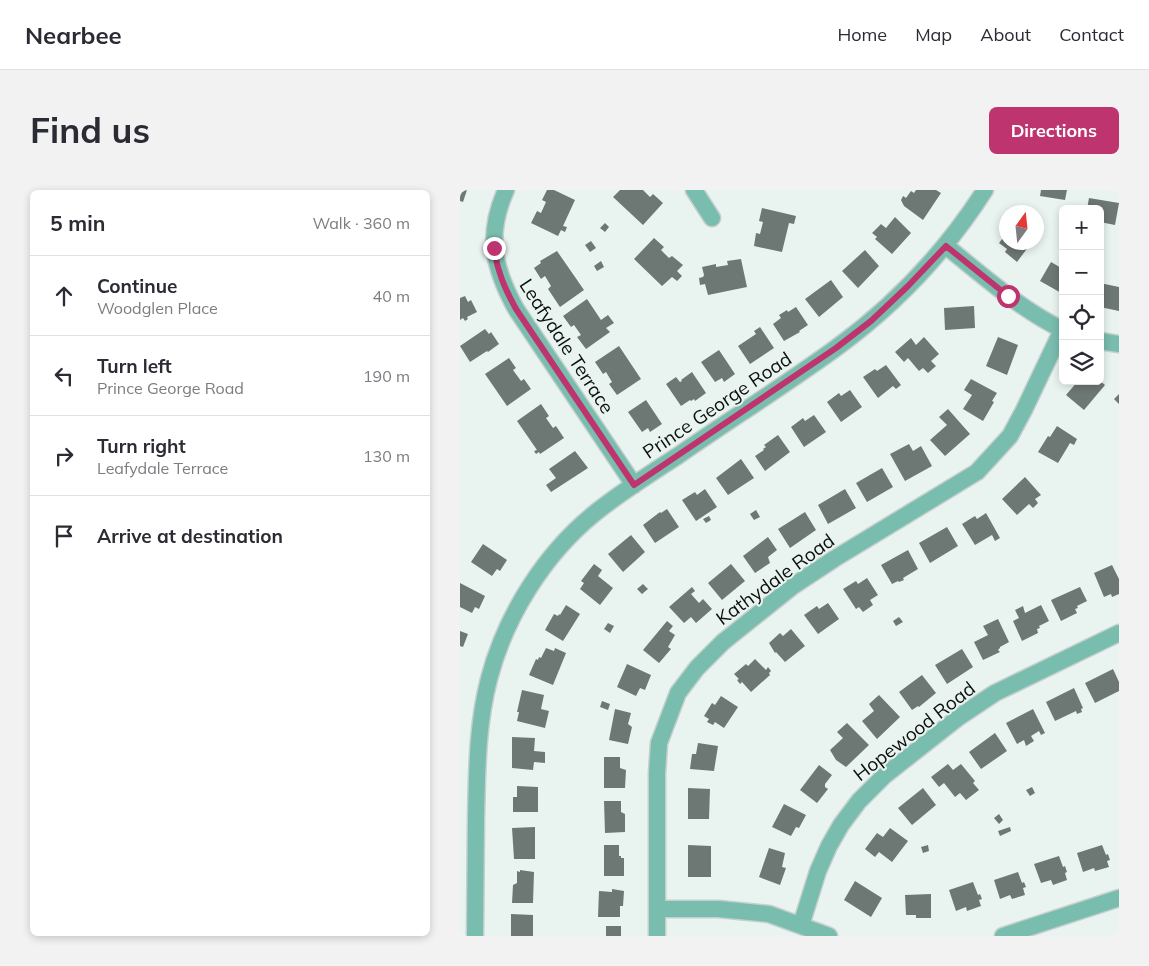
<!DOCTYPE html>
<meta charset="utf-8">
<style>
:root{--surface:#fff;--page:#f2f2f3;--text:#2b2b33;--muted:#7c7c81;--line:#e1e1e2;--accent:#bd346f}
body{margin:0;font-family:Mulish,sans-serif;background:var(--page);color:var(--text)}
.controls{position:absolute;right:15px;top:15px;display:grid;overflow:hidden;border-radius:8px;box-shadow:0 2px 8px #0003}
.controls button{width:45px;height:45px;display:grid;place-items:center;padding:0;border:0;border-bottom:1px solid var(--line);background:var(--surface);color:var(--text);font:25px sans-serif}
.compass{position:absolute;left:539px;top:15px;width:45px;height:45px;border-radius:50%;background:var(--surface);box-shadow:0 2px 8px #0003;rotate:15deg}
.stop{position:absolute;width:15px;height:15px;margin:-11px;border:4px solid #bd346f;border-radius:50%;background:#fff}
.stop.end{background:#bd346f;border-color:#fff;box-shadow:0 1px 5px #0008}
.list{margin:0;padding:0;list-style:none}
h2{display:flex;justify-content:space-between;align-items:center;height:65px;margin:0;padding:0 20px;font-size:21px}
h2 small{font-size:16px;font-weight:400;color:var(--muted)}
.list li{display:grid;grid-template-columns:32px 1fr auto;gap:15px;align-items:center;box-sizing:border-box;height:80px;padding:0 20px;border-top:1px solid var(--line)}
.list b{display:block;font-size:19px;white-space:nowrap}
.list p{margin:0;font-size:16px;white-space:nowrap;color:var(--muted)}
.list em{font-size:16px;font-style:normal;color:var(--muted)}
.icon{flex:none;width:28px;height:28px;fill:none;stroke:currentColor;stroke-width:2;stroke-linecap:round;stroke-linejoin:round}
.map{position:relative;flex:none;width:659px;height:746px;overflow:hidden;border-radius:8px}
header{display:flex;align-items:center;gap:30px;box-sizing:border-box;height:70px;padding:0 25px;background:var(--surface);border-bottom:1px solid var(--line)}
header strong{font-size:24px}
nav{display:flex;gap:28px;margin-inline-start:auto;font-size:18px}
.intro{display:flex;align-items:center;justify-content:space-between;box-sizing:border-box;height:120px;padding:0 30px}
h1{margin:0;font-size:35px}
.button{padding:12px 22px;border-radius:8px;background:var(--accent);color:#fff;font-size:18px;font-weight:700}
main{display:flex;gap:30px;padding:0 30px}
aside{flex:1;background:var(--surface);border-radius:8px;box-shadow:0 2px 8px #0003}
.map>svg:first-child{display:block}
</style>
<header>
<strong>Nearbee</strong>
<nav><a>Home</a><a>Map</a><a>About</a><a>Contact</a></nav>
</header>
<div class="intro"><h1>Find us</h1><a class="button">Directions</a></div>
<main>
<aside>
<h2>5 min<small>Walk · 360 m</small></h2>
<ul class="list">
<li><svg class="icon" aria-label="ahead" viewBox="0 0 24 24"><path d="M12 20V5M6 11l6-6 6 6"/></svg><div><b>Continue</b><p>Woodglen Place</p></div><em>40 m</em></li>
<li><svg class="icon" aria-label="left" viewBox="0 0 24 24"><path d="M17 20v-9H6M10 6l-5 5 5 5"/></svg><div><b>Turn left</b><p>Prince George Road</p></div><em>190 m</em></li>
<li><svg class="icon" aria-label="right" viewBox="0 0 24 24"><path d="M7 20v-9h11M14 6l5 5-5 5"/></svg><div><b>Turn right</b><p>Leafydale Terrace</p></div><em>130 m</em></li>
<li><svg class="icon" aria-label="arrive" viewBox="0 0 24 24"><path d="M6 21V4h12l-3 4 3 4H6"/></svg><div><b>Arrive at destination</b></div></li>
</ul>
</aside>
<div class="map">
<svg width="659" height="746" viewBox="0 0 659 746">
<rect width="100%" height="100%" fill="#e9f4f1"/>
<path fill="#6d7774" d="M0,0H7L3,12L0,11Z
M87,0H94L115,10L103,36L107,37L105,42L101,40L98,46L71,33L77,21L81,23L86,12L82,10Z
M160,0H183L190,7L193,4L203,13L183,35L153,7Z
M456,0H476L481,3L463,30L444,16L441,10L443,6L446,8L451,1L454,3Z
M581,0H607L605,10L580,6Z
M629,8L659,13L655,35L640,32V19H627Z
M302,18L336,26L334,34L329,33L322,62L294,56L296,43L300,44L303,32L299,31Z
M435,27L451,43L432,64L415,49L417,47L412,43L421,34L426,38Z
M145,33L149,37L145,42L140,38Z
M546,44V52H572L557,72L545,62L547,59L539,53Z
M194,48L204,57L201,60L209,68L212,66L223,75L217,81L222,86L217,91L212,87L202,96L174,69Z
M131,51L136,58L130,62L125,55Z
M405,60L419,76L398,98L382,81Z
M97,61L124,100L100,117L88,99L91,96L85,86L81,89L74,78L81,73L80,71Z
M281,69L287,97L248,105L245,94L240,95L239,88L243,87L244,85L242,77L256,74V77L268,75L267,71Z
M141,71L144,77L137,81L134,76Z
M591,72L603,79V104L580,91Z
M371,90L383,107L359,127L345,109Z
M640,93L659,97V121L640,117Z
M5,106L8,112L11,110L17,122L7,127L8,129L5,131L3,128L0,130V108Z
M127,109L141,130L148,125L154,133L146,138L150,142L126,159L117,147L121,145L114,135L111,137L103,126Z
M514,116L515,138L485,140L484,118Z
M336,117L348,135L339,141L340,142L324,151L313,134L321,128L319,125L327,120L328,122Z
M300,137L314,158L290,174L278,156L296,144L294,141Z
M25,139L29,144L31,142L39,154L28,162L27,161L10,172L0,156Z
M464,147L479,164L471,171L476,176L468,183L463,178L459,181L448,168L444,172L435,162L451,148L456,155Z
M538,147L558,155L547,185L526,176Z
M159,156L181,189L157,205L149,194L152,192L146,182L143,184L135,172Z
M259,160L275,184L264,192L262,188L255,192L241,172Z
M49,168L56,178L53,180L61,191L64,189L71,199L47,216L25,184Z
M426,175L441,195L436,199L433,196L418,208L403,187L415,179L417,181Z
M232,182L246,203L235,211L234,209L231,211L230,210L221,216L206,194L216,187L220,192L222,191L221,190Z
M511,189L537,203L532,211L534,212L523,231L503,219L512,205L504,200Z
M618,191H640L645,195L624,220L606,205Z
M390,200L402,217L381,232L367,212L379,203L381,206Z
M659,204V214L654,209Z
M186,210L202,234L190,242L188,238L182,242L168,222Z
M81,214L89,226L86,228L93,238L96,236L104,248L80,264L79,262L76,264L74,261L77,260L57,231Z
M488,219L510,244L485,266L470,250L487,235L479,227Z
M354,225L366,242L344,257L331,237L343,228L345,231Z
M597,236L617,249L614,255L610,253L598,273L578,262L588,246L590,247Z
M318,245L330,262L305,281L295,266L304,260L303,259L306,257L304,255Z
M449,254L453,261L461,256L472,276L445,291L430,264Z
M115,261L128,278L91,302L86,295L96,288L89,279Z
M281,269L294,288L268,305L256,288Z
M422,278L433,297L407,312L396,293Z
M565,287L581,305L575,309L578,313L573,318L569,314L557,325L542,309Z
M245,299L257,317L236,331L222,310L235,302L237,305Z
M385,299L396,318L368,334L358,315Z
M207,319L219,337L195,353L183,335L200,322L201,323Z
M296,320L300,327L294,330L290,324Z
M345,322L356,340L330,358L318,339Z
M526,323L540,348L535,351L532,345L515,355L502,334L515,326L517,329Z
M249,326L251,330L246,333L243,329Z
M487,337L498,356L470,373L459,353Z
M171,345L185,362L163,382L148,364Z
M308,347L317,360L308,367L310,373L295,383L283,366Z
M23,354L47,370L40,381L37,379L32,386L11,372Z
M448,360L458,379L443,388L444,390L439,392L438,391L432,394L421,375Z
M134,374L142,380L138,386L153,398L140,415L120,399L124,393L121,391Z
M271,374L285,391L262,410L248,393Z
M652,375L659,389V404L652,407L651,404L644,407L634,383Z
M407,388L418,405L410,410L413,415L403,422L399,417L396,419L383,399L396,391L398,394Z
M0,393L25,406L19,419L15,417L12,423L0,417Z
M183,394L188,399L182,404L177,399Z
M232,397L235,401L231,404L239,413L243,409L252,419L236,433L231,427L224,433L209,417Z
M620,397L627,411L617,416L618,418L615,419L617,423L601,431L591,410Z
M368,413L379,429L358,444L344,425L357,416L359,419Z
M106,415L120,424L103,451L85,440L94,424L98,426L99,424L100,425Z
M581,415L589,431L579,436L580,438L577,439L578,443L562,451L553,431L559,428L555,420L563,416L565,423Z
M439,427L443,432L436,436L433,431Z
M538,429L549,452L540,457V458L538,460L540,462L523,470L514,452L528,445L523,436Z
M207,431L213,436L209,441L215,445L208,457L211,459L199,473L183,460Z
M148,433L154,436L150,443L144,439Z
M331,439L345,456L325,472L316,462L315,463L309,453L320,443L323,446Z
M0,441L8,444L3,457L0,456Z
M86,458L94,461L95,458L106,463L93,495L69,485L76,469L78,470L79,467L81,468Z
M502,459L513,477L487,494L475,475Z
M295,469L306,480L308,477L311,481L309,483L310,485L291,502L282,492L280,494L277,490L279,489L274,484L286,474L288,476Z
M167,474L191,485L185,500L180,498L176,506L157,497Z
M653,479L659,492V501L635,513L625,493Z
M462,485L476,503L459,517L458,516L452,520L439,502Z
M614,498L623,518L621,519L622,522L617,524L616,521L595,531L586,512Z
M62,500L84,505L81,519L89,521L85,538L57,531L59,522H57Z
M419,505L440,527L417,549L402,531L414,521L409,514Z
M261,506L278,517L264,538L255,532L253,535L247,532L249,529L244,526L252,513L255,515Z
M142,511L150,514L148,520L140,517Z
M155,519L171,523L168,534L172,537L168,554L149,550Z
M573,519L585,543L581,545L579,541L571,546L574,551L566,556L564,550L557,554L546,533Z
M387,533L409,555L386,577L376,570L370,560L383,548L377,542Z
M535,543L547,561L521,579L509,562Z
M52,547L75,548L74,561L85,562V573L74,572L73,580L52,578Z
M238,553L258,556L254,581L230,579L232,564H236Z
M144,567H160V578L166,580L165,598H144Z
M488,574L493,580L501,574L515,591L513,593L519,600L506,610L500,603L495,607L484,593L479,597L471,587Z
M359,575L372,585L365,594V597L368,599L357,613L340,600Z
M57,596L78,597V622H53V607H57Z
M572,597L575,603L570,606L566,600Z
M228,598L250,599L249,629H228Z
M463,598L476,615L452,635L438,618Z
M144,611H161V622L165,624V642L145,643Z
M324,614L346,625L339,638L336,637L331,646L312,637Z
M539,624L543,630L539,634L534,628Z
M75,637V669H54L52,638Z
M550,637L551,641L540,646L538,641Z
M430,638L448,651L432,672L419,662L415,667L405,659L417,643L423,647Z
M144,655H159V666H161V668H164V686H144Z
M228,655L251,656V687H228Z
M468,655L469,661L463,663L461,657Z
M642,655L646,665L648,664L650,670L647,671L649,677L635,681L634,678L623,682L617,663Z
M309,658L325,663L322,677L326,678L320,695L299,687Z
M599,666L603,677L605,676L607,682L605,683L607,690L593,695L591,690L581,693L574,674Z
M60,680L74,682L73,713H52L53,695L57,693V681L60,682Z
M558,682L562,693L564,692L566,697L563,698L565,705L552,709L550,705L540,709L534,690Z
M395,691L422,708L411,727L384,710Z
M513,692L518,705L520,704L522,709L519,710L521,716L507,721L506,717L496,721L489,700Z
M152,699L164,701L163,716H160V727H138L139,701L152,702Z
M471,704V728H456V725H446L445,705Z
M51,724L73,725V746H51Z
M146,736H161V746H146Z"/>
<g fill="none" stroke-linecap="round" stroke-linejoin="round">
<defs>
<path id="street" d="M46,0C26,45 33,77 56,119L174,295
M234,0L252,28
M486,56C523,86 560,119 603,140
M640,151L659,154
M197,719H259L309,724L369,746
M341,735L358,681L369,656L381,635L399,611L424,586L499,527L535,503L659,443
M15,746C15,707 16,668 16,629C17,582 17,535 29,489C45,427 84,364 135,323C161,302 190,284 219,265C271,229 325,195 376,158C435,115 486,61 525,0
M197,746V583L199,553L218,503L237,478L263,452L333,396L374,369L517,282L550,246L564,220L602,140
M543,746L659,708"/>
</defs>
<use href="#street" stroke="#c5cfcd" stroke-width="19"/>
<use href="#street" stroke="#79bdae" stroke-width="16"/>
</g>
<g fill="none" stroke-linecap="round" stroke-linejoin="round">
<path stroke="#bd346f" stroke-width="6" d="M34,58C37,81 45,99 56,119L174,295L376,158L411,131L448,96L486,56L548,106"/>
</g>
<g text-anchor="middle" stroke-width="4" stroke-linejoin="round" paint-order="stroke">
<g font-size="19" fill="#0b0f0e" stroke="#e9f4f1">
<text transform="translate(107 156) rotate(57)" y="7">Leafydale Terrace</text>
<text transform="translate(257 215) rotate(-34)" y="7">Prince George Road</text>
<text transform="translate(315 389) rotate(-36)" y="7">Kathydale Road</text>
<text transform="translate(454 541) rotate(-38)" y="7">Hopewood Road</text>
</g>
</g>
</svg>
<div class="controls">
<button>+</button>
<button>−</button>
<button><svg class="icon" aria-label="locate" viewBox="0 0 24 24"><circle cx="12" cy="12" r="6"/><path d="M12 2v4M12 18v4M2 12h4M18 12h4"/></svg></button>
<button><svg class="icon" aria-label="layers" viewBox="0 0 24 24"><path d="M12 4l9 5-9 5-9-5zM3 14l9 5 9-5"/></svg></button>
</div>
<svg class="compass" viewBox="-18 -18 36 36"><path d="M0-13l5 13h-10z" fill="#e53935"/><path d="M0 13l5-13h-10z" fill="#7c7c81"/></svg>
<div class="stop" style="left:548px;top:106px"></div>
<div class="stop end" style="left:34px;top:58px"></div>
</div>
</main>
